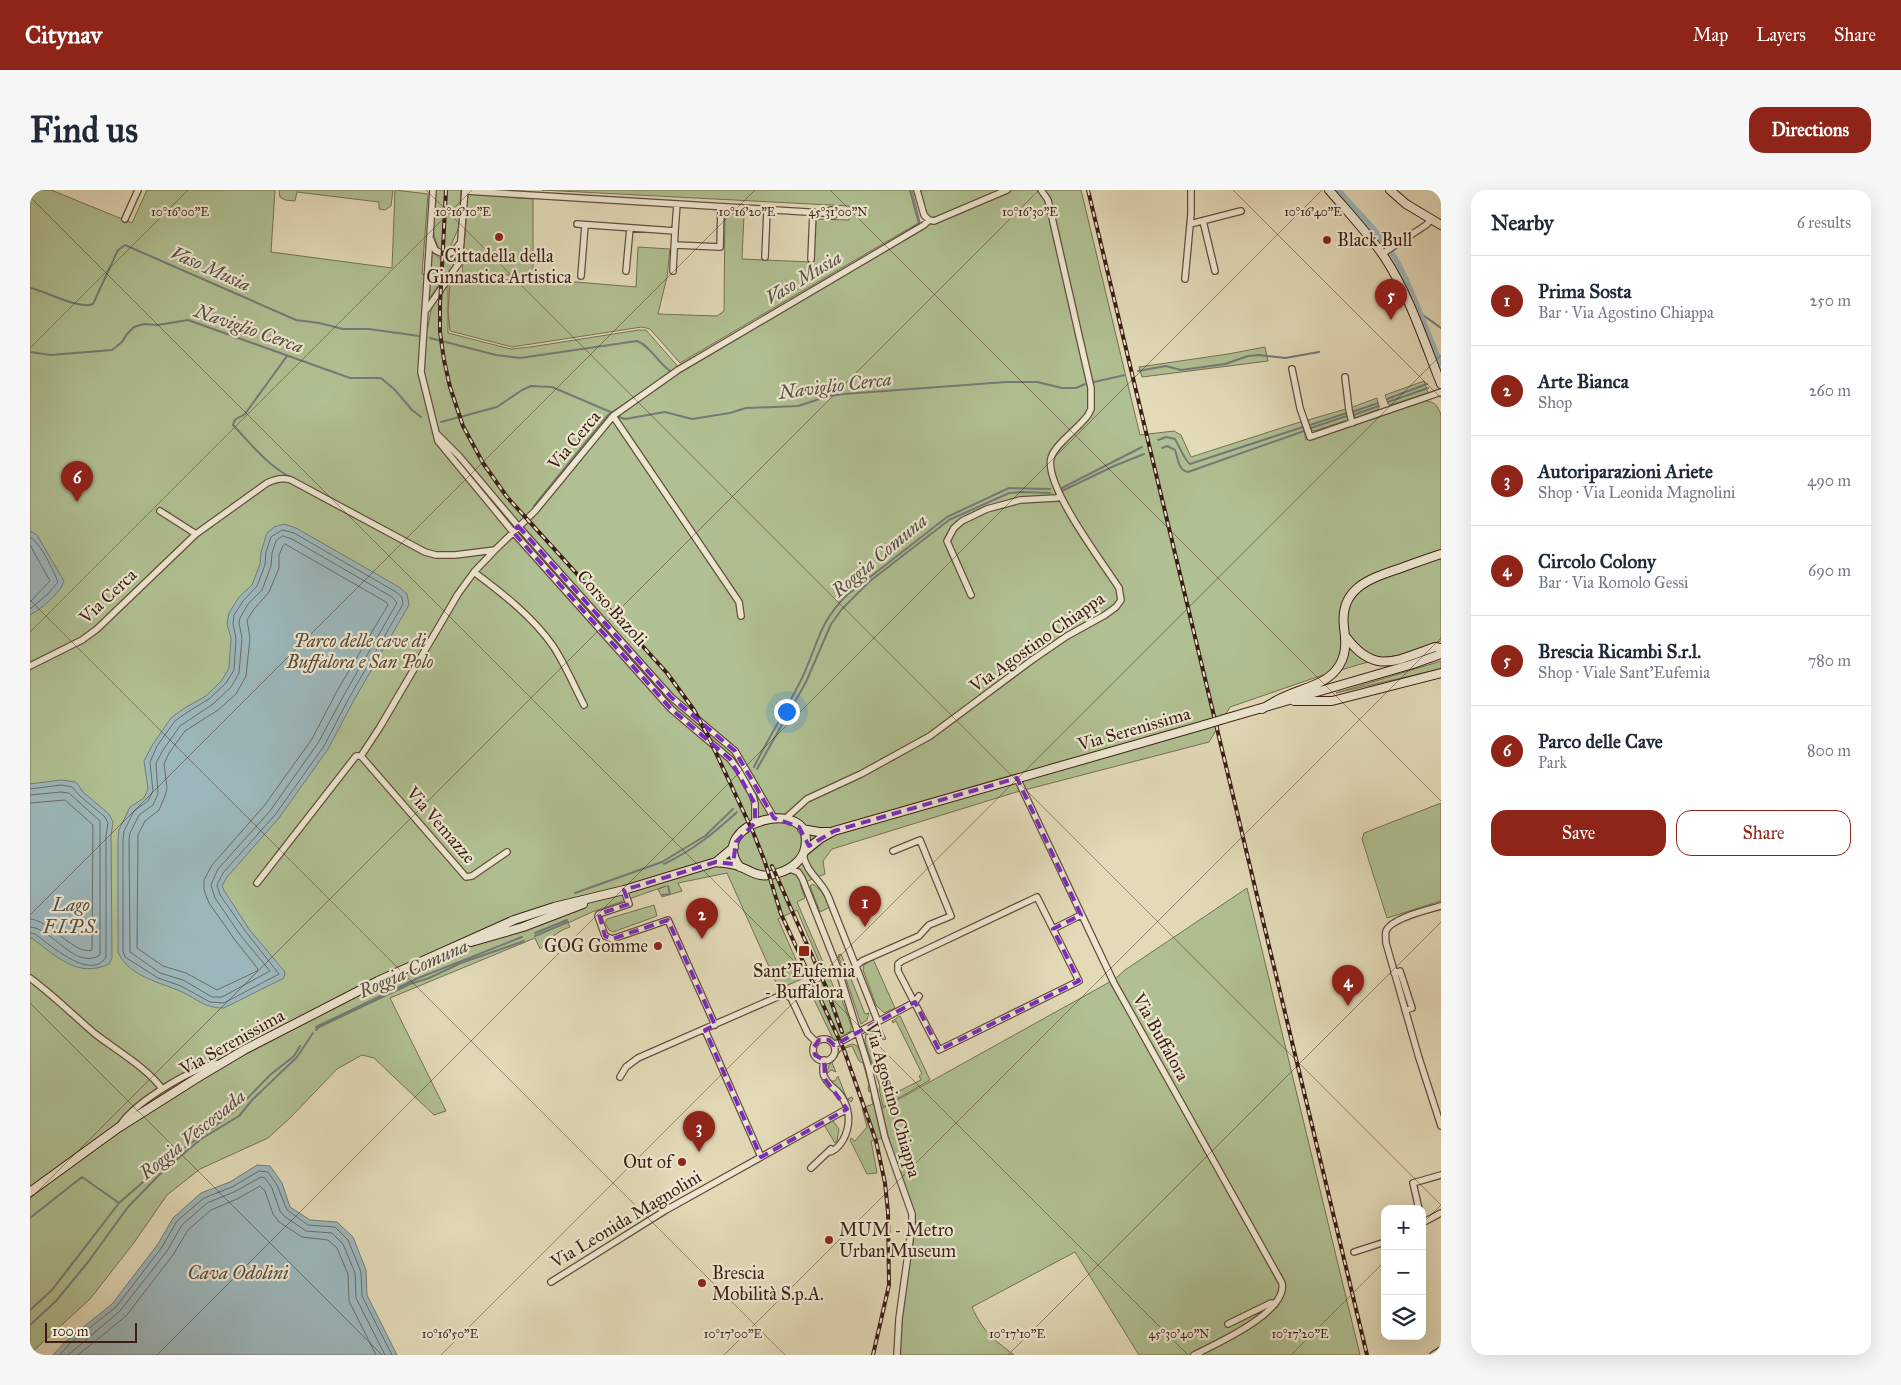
<!DOCTYPE html>
<meta charset="utf-8">
<style>
:root{--surface:#fff;--page:#f6f6f7;--text:#1f2937;--muted:#747a83;--line:#e0e1e3;--accent:#8f2418}
body{margin:0;font-family:"IM FELL Great Primer",serif;background:var(--page);color:var(--text)}
.controls{position:absolute;right:15px;bottom:15px;display:grid;overflow:hidden;border-radius:10px;box-shadow:0 5px 20px #0002}
.controls button{width:45px;height:45px;display:grid;place-items:center;padding:0;border:0;border-bottom:1px solid var(--line);background:var(--surface);color:var(--text);font:25px sans-serif}
.scale{position:absolute;left:15px;bottom:12px;width:92px;box-sizing:border-box;padding-left:5px;border:2px solid #3b1f14;border-top:0;font-size:14px;line-height:18px;white-space:nowrap;color:#3b1f14;-webkit-text-stroke:4px #ede7d1;paint-order:stroke}
.you{position:absolute;left:756px;top:521px;width:18px;height:18px;margin:-12px;border:4px solid #fff;border-radius:50%;background:#1a73e8;box-shadow:0 0 0 8px #1a73e833}
.badge{display:grid;place-items:center;width:32px;height:32px;border-radius:50%;background:var(--accent);color:#fff;font-size:16px;font-weight:700}
.pin{position:absolute;translate:-50% -41px;filter:drop-shadow(0 1px 2px #0008)}
.pin::after{content:'';position:absolute;top:26px;width:18px;height:15px;background:inherit;clip-path:polygon(0 0,100% 0,50% 100%)}
.list{margin:0;padding:0;list-style:none}
h2{display:flex;justify-content:space-between;align-items:center;height:65px;margin:0;padding:0 20px;font-size:21px}
h2 small{font-size:16px;font-weight:400;color:var(--muted)}
.list li{display:grid;grid-template-columns:32px 1fr auto;gap:15px;align-items:center;box-sizing:border-box;height:90px;padding:0 20px;border-top:1px solid var(--line)}
.list b{display:block;font-size:19px;white-space:nowrap}
.list p{margin:0;font-size:16px;white-space:nowrap;color:var(--muted)}
.list em{font-size:16px;font-style:normal;color:var(--muted)}
.actions{display:flex;gap:10px;padding:15px 20px}
.actions a{flex:1;padding:11px 0;border:1px solid var(--accent);border-radius:15px;text-align:center;font-size:18px;color:var(--accent)}
.actions .main{background:var(--accent);color:#fff}
.icon{flex:none;width:28px;height:28px;fill:none;stroke:currentColor;stroke-width:2;stroke-linecap:round;stroke-linejoin:round}
.map{position:relative;flex:none;width:1411px;height:1165px;overflow:hidden;border-radius:15px}
header{display:flex;align-items:center;gap:30px;box-sizing:border-box;height:70px;padding:0 25px;background:var(--accent);color:#fff}
header strong{font-size:24px}
nav{display:flex;gap:28px;margin-inline-start:auto;font-size:18px}
.intro{display:flex;align-items:center;justify-content:space-between;box-sizing:border-box;height:120px;padding:0 30px}
h1{margin:0;font-size:35px}
.button{padding:12px 22px;border-radius:15px;background:var(--accent);color:#fff;font-size:18px;font-weight:700}
main{display:flex;gap:30px;padding:0 30px}
aside{flex:1;background:var(--surface);border-radius:15px;box-shadow:0 5px 20px #0002}
.map>svg:first-child{display:block}
</style>
<header>
<strong>Citynav</strong>
<nav><a>Map</a><a>Layers</a><a>Share</a></nav>
</header>
<div class="intro"><h1>Find us</h1><a class="button">Directions</a></div>
<main>
<div class="map">
<svg width="1411" height="1165" viewBox="0 0 1411 1165">
<rect width="100%" height="100%" fill="#e3dab8"/>
<filter id="stains"><feTurbulence type="fractalNoise" baseFrequency=".004" numOctaves="4"/><feColorMatrix values="0 0 0 0 .2 0 0 0 0 .09 0 0 0 0 .02 0 0 0 .5 -.17"/></filter>
<radialGradient id="worn" r=".72"><stop offset=".6" stop-color="#630" stop-opacity="0"/><stop offset="1" stop-color="#630" stop-opacity=".3"/></radialGradient>
<path fill="#b0c092" stroke="#767053" d="M0,0H21L102,33L117,0H245L241,62L362,78L365,0L398,4L392,84L395,85L392,136L398,137L402,115L418,94V143L481,159L500,157L609,140H616L651,180L897,36L888,0H1051L1110,245L1144,241L1151,245L1161,267L1270,232H1272L1276,250L1293,246L1396,211C1405,212 1408,216 1411,225V451L1376,464L1352,468L1290,486L1200,517L1179,552L983,603L802,659L793,671L795,684L770,694L775,708L767,712L805,800L808,799L821,835V841L804,851L778,797L796,788L767,720L748,729L774,788L749,799L697,683L648,693L652,701L632,707L628,699L636,696L562,722L538,733L540,737C523,743 523,748 510,759L505,748L360,808L416,921L404,925L344,868L332,865L307,879L261,927L238,948L170,979L137,1005L103,1054L60,1109L0,1164Z
M249,0H363L361,16L355,20L349,19V12L267,2L265,11L255,10L250,7Z
M405,0H431L429,37L418,62L411,61C399,46 403,18 405,0Z
M512,0H882L890,32L650,173L620,139L612,137L482,157L420,141L418,121L420,93L427,87L468,90L505,89L529,94L546,92L606,97L608,57L640,59L637,87L628,124L687,126L694,121L695,21L714,25L712,69L781,72L783,29L819,30V16Z
M438,4L503,9V85H432Z
M400,60L409,68H419L426,63C431,77 415,87 407,97C404,101 401,106 398,111Z
M1235,157L1238,171L1112,187L1109,177L1198,164Z
M1394,191L1398,203L1360,215L1358,214L1355,205Z
M1347,208L1349,219L1325,228L1320,218Z
M1316,219L1318,230H1317L1284,241L1281,240L1278,230Z
M1411,471V479L1306,503Z
M1411,613V711L1357,728L1332,649L1334,643Z
M783,694L792,702L800,717L790,722L780,696Z
M1217,698L1330,1165H1109L1045,1062L942,1117C954,1143 962,1148 984,1165H869L871,1128L886,1032L865,971L851,919L1085,789L1095,780Z
M624,715L627,726L583,742L579,740L575,733L577,729Z
M811,764L835,824L839,823L837,830L831,834L808,765Z
M843,769L865,818L854,823L846,815L833,780L834,775Z
M870,826L900,890L853,917L849,898L850,897L835,852L836,843L850,836L856,849L853,850L852,845L847,847L848,852L843,855L859,906L891,890L889,886L892,884L866,831L863,833L862,831Z
M823,854L827,856L832,865L842,901L839,902L838,898L839,895L833,873L829,871L822,856L812,859L802,873L806,882L801,880L797,884C797,873 812,855 823,854Z
M808,886L817,909L822,907L823,909L821,912L800,891H805Z
M844,906L853,948L841,951L847,983L837,984L820,950L821,948L825,951L837,937L832,918L843,914L841,907Z
M803,931L809,939L807,951L805,953L794,935Z"/>
<path fill="#9cb7bb" stroke="#757a78" d="M254,334L266,338L369,397L377,404L379,415L324,510L298,559L249,628L197,687L192,696L195,702L219,739L255,782L254,788L194,818C177,819 167,809 152,802C130,792 99,787 88,762V649L89,640L100,617L114,608L118,599L114,571L123,554L141,528L153,519L176,506L192,490L199,478L201,448L197,434L199,423L209,407L222,395L230,374L231,362L237,343L244,337Z
M0,341L7,345L34,391C30,404 11,419 0,425Z
M31,590L46,592L53,602L79,624L83,632L81,646L82,768L79,774C46,789 26,765 0,747V594Z
M227,975L240,976L252,993L260,1017L280,1030L307,1032L323,1047L336,1080L337,1105L367,1165H23L36,1151L82,1114L128,1054L143,1028L171,1003L200,992Z"/>
<g fill="none" stroke-linecap="round" stroke-linejoin="round">
<path stroke="#6c6b68" stroke-width="1" d="M253,340L264,343L366,402L372,407L373,414L319,508L294,556L245,625L193,683L187,695L190,705L216,742L249,784L194,813L180,812L151,796L128,788L95,767L93,761V650L94,641L104,621L118,611L123,601L120,572L127,556L145,531L156,523L179,509L196,493L204,480L206,448L203,434L204,425L213,411L227,396L235,375L236,362L241,347Z
M253,346L262,349L362,407L367,413L314,505L288,553L240,621L188,679L181,695L185,708L211,746L240,781L192,807H182L153,790L130,783L100,762L99,650L100,643L109,625L123,615L128,604L126,573L133,560L150,536L183,514L201,497L209,483L212,448L209,433L210,428L218,414L232,400L241,376L242,363L246,351Z
M0,347C11,353 23,380 28,392L18,404L0,419
M255,354L356,412L358,415L307,501L282,549L234,616L182,675L174,690V700L179,713L205,750L228,779L227,781L187,800L156,783L133,776L107,758L108,645L115,631L129,620L135,606L137,598L134,574L139,563L155,541L188,520L206,504L216,486L220,448L217,430L224,419L239,402L249,378V365L253,356Z
M0,355L20,391L0,412
M0,599L31,595L42,597L50,606L75,627L78,633L76,646V767C61,792 19,754 5,744L0,743
M0,605L31,602L39,603L70,631V765C45,781 23,738 0,737
M0,613L35,610L63,635L62,760C45,766 20,730 0,729
M30,1165L39,1154L86,1117L132,1057L147,1031L174,1008L202,997L229,981L238,982L247,995L257,1020L278,1035L305,1037L318,1050L331,1082L332,1106L362,1165
M38,1165L90,1121L137,1061L152,1035L177,1013L204,1002L231,987L235,988L242,998L250,1021L254,1026L276,1041L302,1043L313,1054L325,1083L326,1108L355,1165
M48,1165L96,1126L143,1065L158,1040L181,1020L207,1009L230,996L235,1001L243,1024L249,1032L272,1047L298,1050L307,1058L318,1084L319,1111L346,1165"/>
<path stroke="#757a78" stroke-width="2" d="M850,58L889,34L880,0
M0,98C16,101 49,120 63,114L88,60L95,55L266,130L289,133L313,139H339L389,146
M1390,123L1411,138
M400,148L466,165L490,168L607,151C621,156 629,175 642,182
M0,162L21,165L82,160L92,152L97,144L104,137L114,134L128,135L158,130L320,188H351L365,200L382,220L391,227
M257,166L215,224C210,228 204,227 203,235C221,254 236,274 260,287
M1108,181L1136,176L1151,180L1195,174L1218,166L1229,165L1255,168L1289,162
M1064,192L1095,185
M1357,209L1397,194
M1358,212L1398,198
M1322,222L1348,213
M1323,225L1349,216
M589,227L595,229L635,222L662,229L700,223L716,218L768,216L799,206L814,204L976,192H1007L1032,198H1046L1055,194
M411,232L467,217L492,200L501,196L522,197L583,223
M1280,235L1317,223
M1281,238L1317,226
M1128,250L1136,247L1145,249C1149,256 1155,271 1160,274L1273,237
M1132,258L1137,256L1145,260C1148,268 1148,280 1158,282L1274,241
M1030,299L1112,257
M1032,301L1084,276L1114,264
M504,316L578,225L616,200
M724,577C738,549 754,523 768,496C787,461 786,435 817,405L917,327L979,298L1020,299
M727,579L776,492L801,434L812,419L840,391L919,330L979,303L991,302L1020,303
M634,674C663,660 683,644 707,622
M545,703L632,672L675,646L703,619
M632,705L640,704L638,696
M505,743L537,730
M505,746L538,732
M286,837L386,789L492,747
M286,840L289,837L380,794L399,788L431,773L494,751
M0,1028L52,987L89,1013
M0,1120L22,1100L89,1013L146,963L176,943L208,918L240,885L264,866L270,856
M0,1135L26,1111L58,1072L98,1017L132,982L171,949L209,926L222,910L267,867L283,843"/>
<path stroke="#9cb7bb" stroke-width="6" d="M1308,0C1326,21 1348,41 1363,65C1383,98 1394,138 1411,174"/>
<defs>
<path id="street" d="M403,0L391,182L408,251L483,342L641,519L700,569L709,581L723,606L725,614V633
M887,0L894,25L899,30
M435,1L794,23L803,26L804,25L801,20L794,23
M95,29L108,0
M1173,31L1185,81
M547,34L645,41L647,14
M1160,34L1211,21
M401,50L405,60L415,65L423,62L431,52
M645,55L690,57L691,17
M1352,64L1396,35L1401,30
M735,67L737,20
M781,69L783,22
M596,81L600,38
M643,81L645,41
M551,86L555,35
M1155,89L1161,24V0
M397,119L429,73L435,0
M1262,179L1270,218L1280,247L1411,202
M1315,187L1319,220L1322,233
M583,226L709,412L711,426
M406,243L429,266L488,336L641,507L705,561L744,628
M130,321L166,344
M444,382C472,403 503,427 523,456C535,474 544,496 554,515
M941,405L917,351L924,338L932,331L957,319L990,310L1026,308L1030,307
M0,476L52,450L67,439L166,344L237,293C245,289 252,287 261,290L395,362L406,365H425L465,360L505,321L583,226L648,180L894,35L899,30L904,31L977,0
M331,566L436,687L442,686L477,662
M987,588L1084,793L1252,1093C1258,1122 1186,1154 1164,1165
M755,629L777,609L831,584L900,546L1002,470L1037,446L1075,425L1086,417L1091,410L1089,398C1073,373 1014,296 1021,268C1025,254 1049,238 1058,225L1061,219V198L1018,10L1011,0
M773,664C776,683 791,690 798,706L848,832
M759,679L768,682L772,688L808,779L839,879L855,948L882,1024V1035L869,1129L867,1165
M227,693L326,566H331L350,537L428,404L444,382L465,360
M594,700L599,714L569,724L568,726L575,746L582,749L638,730L685,835
M1007,707L1049,791L909,860L868,781V774L872,771Z
M1411,716C1398,720 1361,728 1356,741C1355,744 1356,750 1356,753L1389,868L1411,936
M1023,739L1051,725
M826,776L832,771L889,746L899,735L921,726L890,650L863,661
M1364,783L1370,781L1382,818L1375,820
M0,788C23,805 43,825 64,843C83,858 120,880 132,899
M675,840L731,967
M783 860a11 11 0 1 1 22 0a11 11 0 1 1-22 0Z
M804,855L885,812L889,806
M794,870C793,876 792,881 794,886C797,893 802,897 807,901C820,914 822,934 813,950C810,955 806,961 799,962
M590,887L596,877L608,868L754,804L761,808L778,844L786,852
M91,934C106,912 165,875 192,873
M781,978L801,959
M1389,1019L1383,993L1411,985
M1392,1033L1411,1023
M1324,1062L1355,1052
M521,1092L636,1020L817,919
M1198,1134L1241,1113L1245,1114
M1403,1165L1411,1160"/>
<path id="secondary" d="M1299,0C1317,21 1337,42 1353,65C1379,104 1394,151 1411,194
M1360,0L1376,14L1411,35
M1316,447C1345,486 1367,470 1405,457L1411,458
M1264,511H1302L1411,483
M1232,519C1240,514 1248,509 1256,506C1272,498 1294,495 1306,480C1317,467 1316,452 1314,437C1309,397 1342,388 1371,378C1385,373 1398,368 1411,364
M1194,529L1383,474L1411,464
M772,639L789,642H799
M775,661L791,648L804,641L1174,535
M686,672C692,673 699,673 705,675C722,680 727,690 748,683C760,680 773,670 775,658C787,604 674,632 710,677
M441,752L493,737L553,714
M0,1002L88,938L167,888L214,860L348,791L484,730L524,717L594,700L686,672L704,657"/>
</defs>
<use href="#street" stroke="#654e3d" stroke-width="8"/>
<use href="#secondary" stroke="#3b1f14" stroke-width="10"/>
<use href="#street" stroke="#ede7d1" stroke-width="5.5"/>
<use href="#secondary" stroke="#ede7d1" stroke-width="8"/>
<defs>
<path id="rail" d="M416,0L410,115V142L414,170L420,197L433,236L453,273L477,307L637,483L664,520L678,546L723,642L735,672L751,724L814,860L846,951L855,993L858,1022L859,1095L843,1165
M1058,0L1337,1165
M742,676L796,797L812,842"/>
</defs>
<use href="#rail" stroke="#3b1f14" stroke-width="4"/>
<use href="#rail" stroke="#ede7d1" stroke-width="2" stroke-dasharray="5.5" stroke-linecap="butt"/>
<defs>
<path id="secondary-bridge" d="M1174,535L1194,529"/>
</defs>
<use href="#secondary-bridge" stroke="#3b1f14" stroke-width="10" stroke-linecap="butt"/>
<use href="#secondary-bridge" stroke="#ede7d1" stroke-width="8"/>
</g>
<path fill="none" stroke="#7b2cbf" stroke-width="4" stroke-dasharray="10 6" stroke-linejoin="round" d="M488,336L641,507L705,561L744,628L769,637L779,656L804,641L987,588L1051,725L1023,739L1049,791L909,860L885,812L804,855L799,850H789L783,858L785,865L794,870L795,889L817,919L731,967L675,840L685,835L638,730L582,749L575,746L569,724L599,714L594,700L686,672L703,674L706,652L725,633V614L700,569L641,519L483,342Z"/>
<path fill="none" stroke="#3b1f14" stroke-width="1" stroke-opacity="0.45" d="M396,0L1411,1015M800,0L1411,611M1203,0L1411,208M0,7L1158,1165M0,158L158,0M0,410L755,1165M0,442L442,0M0,725L725,0M0,813L352,1165M0,1009L1009,0M1392,1034L1411,1015M127,1165L1292,0M411,1165L1411,165M694,1165L1411,448M978,1165L1411,732M1261,1165L1355,1071"/>
<g fill="#8f2418" stroke="#ede7d1" stroke-width="2">
<circle cx="469" cy="47" r="5"/>
<circle cx="1297" cy="50" r="5"/>
<circle cx="628" cy="756" r="5"/>
<rect x="768" y="755" width="12" height="12" rx="2.5"/>
<circle cx="652" cy="972" r="5"/>
<circle cx="799" cy="1050" r="5"/>
<circle cx="672" cy="1093" r="5"/>
</g>
<g text-anchor="middle" stroke-width="4.5" stroke-linejoin="round" paint-order="stroke">
<g font-size="18" fill="#3b1f14" stroke="#ede7d1" text-anchor="start">
<text x="1307" y="56">Black Bull</text>
<text x="469" y="72" text-anchor="middle">Cittadella della<tspan x="469" dy="21">Ginnastica Artistica</tspan></text>
<text x="618" y="762" text-anchor="end">GOG Gomme</text>
<text x="774" y="787" text-anchor="middle">Sant'Eufemia<tspan x="774" dy="21">- Buffalora</tspan></text>
<text x="642" y="978" text-anchor="end">Out of</text>
<text x="809" y="1046">MUM - Metro<tspan x="809" dy="21">Urban Museum</tspan></text>
<text x="682" y="1089">Brescia<tspan x="682" dy="21">Mobilità S.p.A.</tspan></text>
</g>
<g font-size="18" fill="#3b1f14" stroke="#ede7d1">
<text transform="translate(544 250) rotate(-50)" y="6">Via Cerca</text>
<text transform="translate(78 406) rotate(-43)" y="6">Via Cerca</text>
<text transform="translate(582 418) rotate(48)" y="6">Corso Bazoli</text>
<text transform="translate(1007 452) rotate(-35)" y="6">Via Agostino Chiappa</text>
<text transform="translate(1104 539) rotate(-16)" y="6">Via Serenissima</text>
<text transform="translate(411 635) rotate(49)" y="6">Via Vemazze</text>
<text transform="translate(1131 847) rotate(61)" y="6">Via Buffalora</text>
<text transform="translate(202 852) rotate(-29)" y="6">Via Serenissima</text>
<text transform="translate(863 910) rotate(74)" y="6">Via Agostino Chiappa</text>
<text transform="translate(596 1029) rotate(-31)" y="6">Via Leonida Magnolini</text>
</g>
<g font-size="18" font-style="italic" fill="#584734" stroke="#ede7d1">
<text x="330" y="457">Parco delle cave di<tspan x="330" dy="21">Buffalora e San Polo</tspan></text>
</g>
<g font-size="19" font-style="italic" fill="#584d46" stroke="#ede7d1">
<text transform="translate(181 78) rotate(24)" y="7">Vaso Musia</text>
<text transform="translate(773 87) rotate(-31)" y="7">Vaso Musia</text>
<text transform="translate(219 138) rotate(19)" y="7">Naviglio Cerca</text>
<text transform="translate(805 195) rotate(-7)" y="7">Naviglio Cerca</text>
<text transform="translate(849 365) rotate(-40)" y="7">Roggia Comuna</text>
<text x="41" y="721">Lago<tspan x="41" dy="22">F.I.P.S.</tspan></text>
<text transform="translate(383 778) rotate(-24)" y="7">Roggia Comuna</text>
<text transform="translate(162 944) rotate(-39)" y="7">Roggia Vescovada</text>
<text x="208" y="1089">Cava Odolini</text>
</g>
</g>
<g font-size="12" text-anchor="middle" fill="#3b1f14" stroke="#ede7d1" stroke-width="4.5" stroke-linejoin="round" paint-order="stroke">
<text x="150" y="26">10°16'00"E</text>
<text x="433" y="26">10°16'10"E</text>
<text x="717" y="26">10°16'20"E</text>
<text x="808" y="26">45°31'00"N</text>
<text x="1000" y="26">10°16'30"E</text>
<text x="1283" y="26">10°16'40"E</text>
<text x="420" y="1148">10°16'50"E</text>
<text x="703" y="1148">10°17'00"E</text>
<text x="1149" y="1148">45°30'40"N</text>
<text x="987" y="1148">10°17'10"E</text>
<text x="1270" y="1148">10°17'20"E</text>
</g>
<rect width="100%" height="100%" filter="url(#stains)"/>
<rect width="100%" height="100%" fill="url(#worn)"/>
</svg>
<div class="controls">
<button>+</button>
<button>−</button>
<button><svg class="icon" aria-label="layers" viewBox="0 0 24 24"><path d="M12 4l9 5-9 5-9-5zM3 14l9 5 9-5"/></svg></button>
</div>
<div class="scale">100 m</div>
<div class="you"></div>
<div class="pin badge" style="left:835px;top:737px">1</div>
<div class="pin badge" style="left:672px;top:749px">2</div>
<div class="pin badge" style="left:669px;top:962px">3</div>
<div class="pin badge" style="left:1318px;top:816px">4</div>
<div class="pin badge" style="left:1361px;top:130px">5</div>
<div class="pin badge" style="left:47px;top:312px">6</div>
</div>
<aside>
<h2>Nearby<small>6 results</small></h2>
<ul class="list">
<li><span class="badge">1</span><div><b>Prima Sosta</b><p>Bar · Via Agostino Chiappa</p></div><em>250 m</em></li>
<li><span class="badge">2</span><div><b>Arte Bianca</b><p>Shop</p></div><em>260 m</em></li>
<li><span class="badge">3</span><div><b>Autoriparazioni Ariete</b><p>Shop · Via Leonida Magnolini</p></div><em>490 m</em></li>
<li><span class="badge">4</span><div><b>Circolo Colony</b><p>Bar · Via Romolo Gessi</p></div><em>690 m</em></li>
<li><span class="badge">5</span><div><b>Brescia Ricambi S.r.l.</b><p>Shop · Viale Sant'Eufemia</p></div><em>780 m</em></li>
<li><span class="badge">6</span><div><b>Parco delle Cave</b><p>Park</p></div><em>800 m</em></li>
</ul>
<div class="actions"><a class="main">Save</a><a>Share</a></div>
</aside>
</main>
